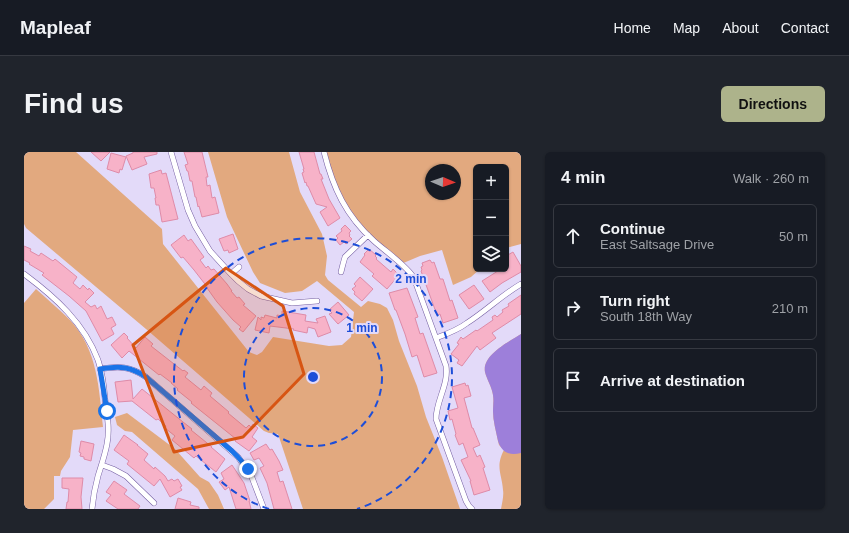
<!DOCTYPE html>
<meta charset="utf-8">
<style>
:root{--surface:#171b24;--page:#20242c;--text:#f1f3f6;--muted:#9ea1a6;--line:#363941;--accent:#adb38b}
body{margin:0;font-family:Helvetica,sans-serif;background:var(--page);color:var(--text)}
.controls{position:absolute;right:12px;top:12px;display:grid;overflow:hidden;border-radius:6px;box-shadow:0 1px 3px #0004}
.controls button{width:36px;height:36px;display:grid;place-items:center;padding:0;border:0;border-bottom:1px solid var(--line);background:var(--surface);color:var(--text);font:20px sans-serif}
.compass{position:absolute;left:401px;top:12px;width:36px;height:36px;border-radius:50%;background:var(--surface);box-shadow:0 1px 3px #0004;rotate:92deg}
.stop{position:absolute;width:12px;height:12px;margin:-9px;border:3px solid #1a73e8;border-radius:50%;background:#fff}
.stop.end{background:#1a73e8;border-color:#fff;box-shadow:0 1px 4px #0008}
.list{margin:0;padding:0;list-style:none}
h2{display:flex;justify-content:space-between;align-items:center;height:52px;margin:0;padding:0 16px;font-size:17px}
h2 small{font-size:13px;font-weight:400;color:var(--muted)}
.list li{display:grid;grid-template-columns:26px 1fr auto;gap:12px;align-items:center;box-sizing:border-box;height:64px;margin:0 8px 8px;padding:0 8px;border:1px solid var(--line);border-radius:6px}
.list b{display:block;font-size:15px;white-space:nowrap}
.list p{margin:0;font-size:13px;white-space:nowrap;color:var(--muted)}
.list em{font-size:13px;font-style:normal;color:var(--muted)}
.icon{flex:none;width:22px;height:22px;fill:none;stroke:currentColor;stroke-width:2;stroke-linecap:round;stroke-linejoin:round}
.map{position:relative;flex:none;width:497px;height:357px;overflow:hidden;border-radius:6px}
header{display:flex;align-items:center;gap:24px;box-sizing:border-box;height:56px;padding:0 20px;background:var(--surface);border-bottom:1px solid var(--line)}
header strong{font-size:19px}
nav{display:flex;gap:22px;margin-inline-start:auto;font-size:14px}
.intro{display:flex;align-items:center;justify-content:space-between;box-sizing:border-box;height:96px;padding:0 24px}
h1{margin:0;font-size:28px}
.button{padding:10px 18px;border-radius:6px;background:var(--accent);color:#111;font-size:14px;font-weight:700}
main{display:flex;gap:24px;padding:0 24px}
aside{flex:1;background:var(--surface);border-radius:6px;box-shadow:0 1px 3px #0004}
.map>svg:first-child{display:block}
</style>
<header>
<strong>Mapleaf</strong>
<nav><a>Home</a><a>Map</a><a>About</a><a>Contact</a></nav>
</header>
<div class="intro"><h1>Find us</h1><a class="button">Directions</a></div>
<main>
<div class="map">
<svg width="497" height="357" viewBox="0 0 497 357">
<rect width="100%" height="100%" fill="#e3daf9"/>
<path fill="#e2a97f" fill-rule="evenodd" d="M0,0H52L138,77L139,92L225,200L233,203L238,200L249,185L305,194L318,193L327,185L330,160L293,129L278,139L261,141L236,131L229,120L203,65L184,0H265L276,40L298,82L303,104L301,123L304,128L337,155L344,149L356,152L363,156L369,168L375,189L393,234L402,265L418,305L436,357H279L254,282L245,281L240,279L122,177L2,76L0,72Z
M300,0H497V92L482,96V15H452V117H456L447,125L429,133L418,98L396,104L377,112L349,88L321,54ZM407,18H431V42H407Z
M12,137C23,147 35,157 46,168C74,198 75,237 79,275L49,278L46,305L37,319L36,324H30V347L20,357H0V151Z
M497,182V357H477C478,351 480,344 479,338C478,322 471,315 480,298L475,293L474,289C472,279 469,269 469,259C469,254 470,249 469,243C468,235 463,228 461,220C458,203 485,190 497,182Z
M103,261L151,297L176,325L185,330L194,343L200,357H185L174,337L108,280L101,279L93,273L91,265Z"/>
<path fill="#9d7fda" d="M497,182V301C486,304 478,301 474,289C472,279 469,269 469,259C469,254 470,249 469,243C468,235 463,228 461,220C458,203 485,190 497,182Z"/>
<path fill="#f7b2c8" stroke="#de8ba8" d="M67,0H86L77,9Z
M109,0H133V2L120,5L123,12L108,18L102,4L109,1Z
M160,0H178L184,25H182L183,34L186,33L188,46L191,45L195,61L178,65L175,54L174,55L172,45H171L168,29H166L164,19H163L161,13L164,12Z
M275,0H290L296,22H297L299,27H297L305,47L316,66L304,74L296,60L303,55L292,52L284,34H283L282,30L281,31L278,21L280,20L279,17H280Z
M87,1L102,5L98,18L96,17L95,21L83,17Z
M137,18L138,22L142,21L154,67L138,70L135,53H132L131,46H132L130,36H127L125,22Z
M321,73L327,79L325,81L326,83L325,84L328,87L322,92L320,90L316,93L312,88L314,86L312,84L318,79L317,77Z
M209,82L214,97L205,101L204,98L200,99L195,87Z
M160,83L164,89L167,87L180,105L176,108L182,116L184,114L187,118L190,117L203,132L208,139H207L213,146L215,145L221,152L219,153L232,164L219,180L215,177L217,175L209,168L193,150L183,136H184L170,118L159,105L157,106L147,93Z
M0,94L7,97L6,99L15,104L17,101L29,109L31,107L53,125L49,131L56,137L59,133L64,138L65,136L70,141L61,150L67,155L71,153L73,157L77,154L83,167L88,165L92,173L87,176L90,182L78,189L62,159L45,144L18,123L20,121L5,112L6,111L0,108Z
M345,97L352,103L351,104L353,106L352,107L367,120L369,117L375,123L363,137L348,124L350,122L336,110L341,103L340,102Z
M489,100L497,114V120L478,131L466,140L458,129L477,117H482V109L484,108L482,104Z
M406,108L408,111L410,110L416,127H419L426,149L428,148L434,166L419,171L416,162L413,163L397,119L398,118L397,115L399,114L398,111Z
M336,125L349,137L338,149L330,142L331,140L328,137L332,134L330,132Z
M450,133L460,147L445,157L435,143Z
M383,136L391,157L394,165L391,166L396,182L399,181L413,221L400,225L393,203L388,205L381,182L372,158H371L365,141Z
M497,143V162L468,181L472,186L456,198L453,194L438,214L433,211L435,208L427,202L435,192L433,191L437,185L439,187L452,178L453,179L469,168L468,165L471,163L473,165L479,160L478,158L485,154L484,152Z
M314,150L325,163L314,172L305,162L308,161L305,158Z
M258,159L282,163L281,169L294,171L292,167L301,164L307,180L294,185L291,177L284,175L283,181L269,178L270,177L246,174L245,181L231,178L234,165L237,168V165L240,166L241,163L253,166V163L258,164Z
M100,181L104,185L103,186L112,196L121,185L129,192L127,194L150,212L159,219L160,218L164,221L161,225L177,238L180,234L188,241L186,244L205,260L204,261L222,276L225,273L227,275L229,272L234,276L228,285L233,289L225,299L211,289L212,287L167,251L168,250L153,238L154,237L147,231H148L136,222L135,223L105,199L98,206L87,193Z
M107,228L109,247L118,237L159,270L168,277L167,278L188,295H187L201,307L192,320L172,304L170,306L148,288L151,284L141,276L142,274L134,267L132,268L108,249L94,250L91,230Z
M441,231L442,234L444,233L447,244L440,246L448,276H449L456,293L449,296L453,305L456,303L461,315L459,316L466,338L450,343L446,329H447L437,308L444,305L439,291L435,293L431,283L432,282L428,267L426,268L424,259L434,256L428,235Z
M100,283L114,293H113L124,302L120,308L130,317L131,315L141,324L144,329L148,327L150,329L154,327L158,334L156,335L158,338L146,345L136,327L130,334L103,312L105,309L90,298Z
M57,289L70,292L67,309L60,307V305L56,304L57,301L55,300Z
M242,292L246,298L248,297L255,309L259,318L253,320L256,330L259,329L268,357H250L243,331L236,316L240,314L235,306L230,308L226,301Z
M208,313L220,331L226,349H225L227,357H212L205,335L201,338L195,330L200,327L197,321Z
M38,326H59L57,345L58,357H42L43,350H44L45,337L38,336Z
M90,329L103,338L100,342L116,354L114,357H94L82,349L87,343L82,340Z
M154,346L167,350L166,353L175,355V357H151Z"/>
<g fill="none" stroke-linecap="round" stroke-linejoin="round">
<defs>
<path id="street" d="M147,0L164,58L171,74L186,99L207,122L214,129L224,137L237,144L268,151L293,149
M300,0C309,36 322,64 350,89C361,99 383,114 390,126L422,214C425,232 412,249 412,267L442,349L445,354L448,357
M317,120L319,112L321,105L344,83
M0,122C31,145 60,171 74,208C78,220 80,234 81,247C83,262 86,277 83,292C81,303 77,314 74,324C71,335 69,346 68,357
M207,122L215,115
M412,186C423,182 434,178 443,171C462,159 478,143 497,132
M76,217C95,214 106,214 122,225L214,305L227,323L240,357
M78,313L89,317L102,324L130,351"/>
</defs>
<use href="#street" stroke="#745ea2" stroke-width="6"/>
<use href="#street" stroke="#fff" stroke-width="5"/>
</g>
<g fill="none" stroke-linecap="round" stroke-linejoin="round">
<path stroke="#1a73e8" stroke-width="5" d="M83,259L76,217C95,214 106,214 122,225L208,299L214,305L224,317"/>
</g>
<path fill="#d75513" fill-opacity="0.2" stroke="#d75513" stroke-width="3" stroke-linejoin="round" d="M202,116L259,154L280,222L219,285L150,300L109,193Z"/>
<g fill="none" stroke="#1d4ed8" stroke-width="2" stroke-dasharray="7 5">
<circle cx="289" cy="225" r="69"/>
<path d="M245 357A139 139 0 1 1 333 357"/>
</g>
<circle cx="289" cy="225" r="6" fill="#1d4ed8" stroke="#e3daf9" stroke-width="2"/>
<g font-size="12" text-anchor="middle" font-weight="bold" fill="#1d4ed8" stroke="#e3daf9" stroke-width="4" stroke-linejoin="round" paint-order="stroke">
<text x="387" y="131">2 min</text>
<text x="338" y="180">1 min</text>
</g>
</svg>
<div class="controls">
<button>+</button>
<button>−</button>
<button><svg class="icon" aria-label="layers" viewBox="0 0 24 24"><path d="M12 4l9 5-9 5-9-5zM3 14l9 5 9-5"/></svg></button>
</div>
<svg class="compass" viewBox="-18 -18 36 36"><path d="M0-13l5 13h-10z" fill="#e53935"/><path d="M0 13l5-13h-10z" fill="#9ea1a6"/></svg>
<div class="stop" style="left:83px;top:259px"></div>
<div class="stop end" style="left:224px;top:317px"></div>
</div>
<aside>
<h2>4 min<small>Walk · 260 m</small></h2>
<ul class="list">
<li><svg class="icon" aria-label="ahead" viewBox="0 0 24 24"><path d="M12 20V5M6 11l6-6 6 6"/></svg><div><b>Continue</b><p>East Saltsage Drive</p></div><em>50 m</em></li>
<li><svg class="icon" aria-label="right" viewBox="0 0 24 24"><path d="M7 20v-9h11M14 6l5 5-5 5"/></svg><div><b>Turn right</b><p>South 18th Way</p></div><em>210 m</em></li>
<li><svg class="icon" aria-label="arrive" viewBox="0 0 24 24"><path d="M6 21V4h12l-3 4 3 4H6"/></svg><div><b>Arrive at destination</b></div></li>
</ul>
</aside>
</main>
